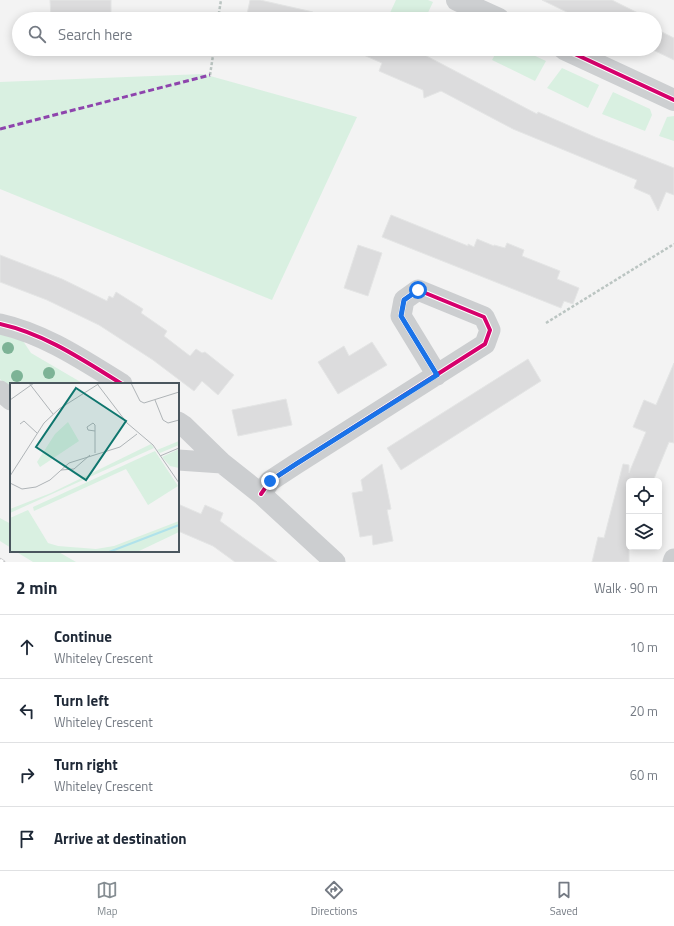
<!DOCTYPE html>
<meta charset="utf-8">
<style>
:root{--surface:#fff;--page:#f6f6f7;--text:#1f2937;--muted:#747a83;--line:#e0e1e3;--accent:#858d92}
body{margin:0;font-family:"Titillium Web",sans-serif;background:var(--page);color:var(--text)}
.controls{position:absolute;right:12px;bottom:12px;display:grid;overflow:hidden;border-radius:6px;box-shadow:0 2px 10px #0003}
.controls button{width:36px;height:36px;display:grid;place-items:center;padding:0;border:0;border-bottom:1px solid var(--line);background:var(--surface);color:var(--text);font:20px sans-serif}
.stop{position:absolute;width:12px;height:12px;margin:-9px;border:3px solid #1a73e8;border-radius:50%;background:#fff}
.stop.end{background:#1a73e8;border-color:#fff;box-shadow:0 1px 4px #0008}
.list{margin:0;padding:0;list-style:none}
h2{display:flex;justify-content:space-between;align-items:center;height:52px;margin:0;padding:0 16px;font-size:17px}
h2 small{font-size:13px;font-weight:400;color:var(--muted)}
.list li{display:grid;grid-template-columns:26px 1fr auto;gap:12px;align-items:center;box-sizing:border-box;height:64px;padding:0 16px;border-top:1px solid var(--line)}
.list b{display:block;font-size:15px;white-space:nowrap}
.list p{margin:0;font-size:13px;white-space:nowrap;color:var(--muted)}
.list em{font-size:13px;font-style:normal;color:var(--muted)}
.icon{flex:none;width:22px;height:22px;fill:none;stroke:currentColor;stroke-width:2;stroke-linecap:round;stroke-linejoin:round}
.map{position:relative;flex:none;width:674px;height:562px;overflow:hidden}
.search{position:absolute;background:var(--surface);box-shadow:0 2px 10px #0003;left:12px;right:12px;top:12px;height:44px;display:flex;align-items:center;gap:10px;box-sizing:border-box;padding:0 14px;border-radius:22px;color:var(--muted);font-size:15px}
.sheet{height:308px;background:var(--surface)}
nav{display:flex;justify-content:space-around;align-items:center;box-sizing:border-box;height:56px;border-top:1px solid var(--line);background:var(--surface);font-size:11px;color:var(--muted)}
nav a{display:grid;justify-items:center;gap:2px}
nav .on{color:var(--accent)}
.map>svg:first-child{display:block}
</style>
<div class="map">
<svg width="674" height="562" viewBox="0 0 674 562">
<rect width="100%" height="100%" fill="#f3f3f3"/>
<path fill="#d9f0e1" d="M396,0H428L433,2L425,19H406L390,13Z
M498,49H520L546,61L535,81L492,60Z
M562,68L599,85L588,108L547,88Z
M203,74L357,117L272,300L0,189V82Z
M613,92L650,109L652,115L645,131L602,114Z
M674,116V141L659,136L667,117Z
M0,334L23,341L31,353L84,384H11V390L0,379Z
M0,518L11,524V548L0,541Z
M15,551H57L76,562H33Z"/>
<path fill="#dcdcdd" stroke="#e4e5e5" d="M50,0H111V19H51Z
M250,0H260L313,12V14L332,19H246Z
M542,0H612L650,19H581Z
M658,30L674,38V60L651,49H655V37Z
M346,49H412L419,52L537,114L538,112L595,137L674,168V195L666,192L658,211L650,195L634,188L637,180L513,129L441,91L424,98L423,90L379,71L382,63L359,53Z
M391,215L468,246V244L474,247L477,239L494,246V245L505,248L507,243L524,250L522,256L560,271L557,279L579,288L573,304L564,301L561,308L382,237Z
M358,245L382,253L368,296L344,288Z
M0,255L62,279L107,301L109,296L113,298L116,292L143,309L141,313L167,331L164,336L190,356L196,349L202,353L205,352L234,375L218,395L202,381L194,391L153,360L99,325L47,300L0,282Z
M372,342L387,365L338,394L318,362L344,346L349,356Z
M528,359L541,381L401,470L387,448Z
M674,363V443L669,442L653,481H629V562H592L598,537L604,538L623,464L629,465V473L646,432L633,427L644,400L656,405Z
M286,399L292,425L238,436L232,410Z
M382,464L391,509L387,510L393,541L373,545L372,535L360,537L352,493L363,491L361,480Z
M178,504L201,514L205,505L223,513L220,521L277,562H235L213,546L178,531Z"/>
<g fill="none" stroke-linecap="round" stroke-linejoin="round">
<path stroke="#bbc5c2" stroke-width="2.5" stroke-dasharray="3 2" stroke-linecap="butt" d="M218,19L221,0
M210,75L214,49
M546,323L674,244"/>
<path stroke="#ccced0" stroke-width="21" d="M0,324C45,334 83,360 122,384
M0,391L11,400
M178,422L184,426L222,463L261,494L335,562
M178,460L222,463
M261,494L270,481L296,464L485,344L490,330L484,317L418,290L404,300L401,316L437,375
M673,562L674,559"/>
<path stroke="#cdcfd1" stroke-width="22" d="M457,0L499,19
M564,49L674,100"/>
<defs>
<path id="rail" d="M0,560L3,562"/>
</defs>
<use href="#rail" stroke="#c7c8ca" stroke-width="4.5"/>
<use href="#rail" stroke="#fff" stroke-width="3" stroke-dasharray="9" stroke-linecap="butt"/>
<path stroke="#8e44ad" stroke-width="3" stroke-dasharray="6 3" stroke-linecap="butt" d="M0,129L210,75"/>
<defs>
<path id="cycleway" d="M564,49L674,100
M0,324C45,334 83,360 122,384
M261,494L270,481L296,464L485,344L490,330L484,317L418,290L404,300L401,316L437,375"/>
</defs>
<use href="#cycleway" stroke="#fff" stroke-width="6"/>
<use href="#cycleway" stroke="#d6006c" stroke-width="4"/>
</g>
<g fill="#7db396">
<circle cx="8" cy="348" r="6"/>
<circle cx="49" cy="373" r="6"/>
<circle cx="17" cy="376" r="6"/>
</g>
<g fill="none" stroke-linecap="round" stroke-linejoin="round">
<path stroke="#1a73e8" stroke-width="5" d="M270,481L296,464L437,375L401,316L404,300L418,290"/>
</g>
<g transform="translate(10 383)">
<rect width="169" height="169" fill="#f3f3f3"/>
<path d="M58,39L69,58L30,84L27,79L45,51ZM169,58V62L150,70L147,67ZM141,61L144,65L0,130V126L41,110ZM169,66V85L160,83L152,74ZM145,68L168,103L138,122L116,86L24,128L23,124ZM18,127L38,160L48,163L86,166L104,163L169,138V149L127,169H0V135Z" fill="#d9f0e1"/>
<path fill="none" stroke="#b0e2eb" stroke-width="2" d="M0,169H45M99,169L169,142"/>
<path fill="none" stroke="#afb4b7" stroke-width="1" d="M19,0L43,31M121,0L130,18L134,20L169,9M88,2L117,40L143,62L169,100M0,17L24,0M145,17L153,37L158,40L169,37M10,41L14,38L27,50M85,48L78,47L77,44L83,40L85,42V70M150,73L169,65M51,87L64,86L80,72M0,93L34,40L49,26L90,0M0,100L12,106L26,104L40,97L59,80L110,64L127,51"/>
<path fill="#0f766e" fill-opacity="0.15" stroke="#0f766e" stroke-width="2" d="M66,5L116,38L76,97L26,64Z"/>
<rect width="169" height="169" fill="none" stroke="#4a565e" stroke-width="2"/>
</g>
</svg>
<div class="controls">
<button><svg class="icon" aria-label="locate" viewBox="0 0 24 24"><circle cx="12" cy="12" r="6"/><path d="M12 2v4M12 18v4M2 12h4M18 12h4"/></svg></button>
<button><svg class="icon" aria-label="layers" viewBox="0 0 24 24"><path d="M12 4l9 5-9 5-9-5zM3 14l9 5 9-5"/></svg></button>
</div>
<div class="stop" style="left:418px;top:290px"></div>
<div class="stop end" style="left:270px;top:481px"></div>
<div class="search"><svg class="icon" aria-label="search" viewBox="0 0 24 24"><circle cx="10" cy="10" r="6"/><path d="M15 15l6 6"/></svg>Search here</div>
</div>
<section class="sheet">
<h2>2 min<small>Walk · 90 m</small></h2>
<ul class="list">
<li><svg class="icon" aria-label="ahead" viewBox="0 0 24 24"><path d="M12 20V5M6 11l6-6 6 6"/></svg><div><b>Continue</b><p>Whiteley Crescent</p></div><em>10 m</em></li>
<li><svg class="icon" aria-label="left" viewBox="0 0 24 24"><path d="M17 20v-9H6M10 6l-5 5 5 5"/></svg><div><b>Turn left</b><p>Whiteley Crescent</p></div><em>20 m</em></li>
<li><svg class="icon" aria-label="right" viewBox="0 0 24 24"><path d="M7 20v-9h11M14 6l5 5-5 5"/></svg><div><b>Turn right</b><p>Whiteley Crescent</p></div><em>60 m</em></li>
<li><svg class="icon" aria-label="arrive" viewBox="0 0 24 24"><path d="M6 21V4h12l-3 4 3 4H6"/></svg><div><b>Arrive at destination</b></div></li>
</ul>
</section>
<nav>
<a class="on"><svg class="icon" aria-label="map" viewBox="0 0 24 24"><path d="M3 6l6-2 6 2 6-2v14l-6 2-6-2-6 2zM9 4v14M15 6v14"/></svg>Map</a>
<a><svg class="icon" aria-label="directions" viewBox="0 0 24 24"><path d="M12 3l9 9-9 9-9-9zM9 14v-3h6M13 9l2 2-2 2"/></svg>Directions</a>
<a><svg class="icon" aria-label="saved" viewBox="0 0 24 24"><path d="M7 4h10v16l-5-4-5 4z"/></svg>Saved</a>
</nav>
